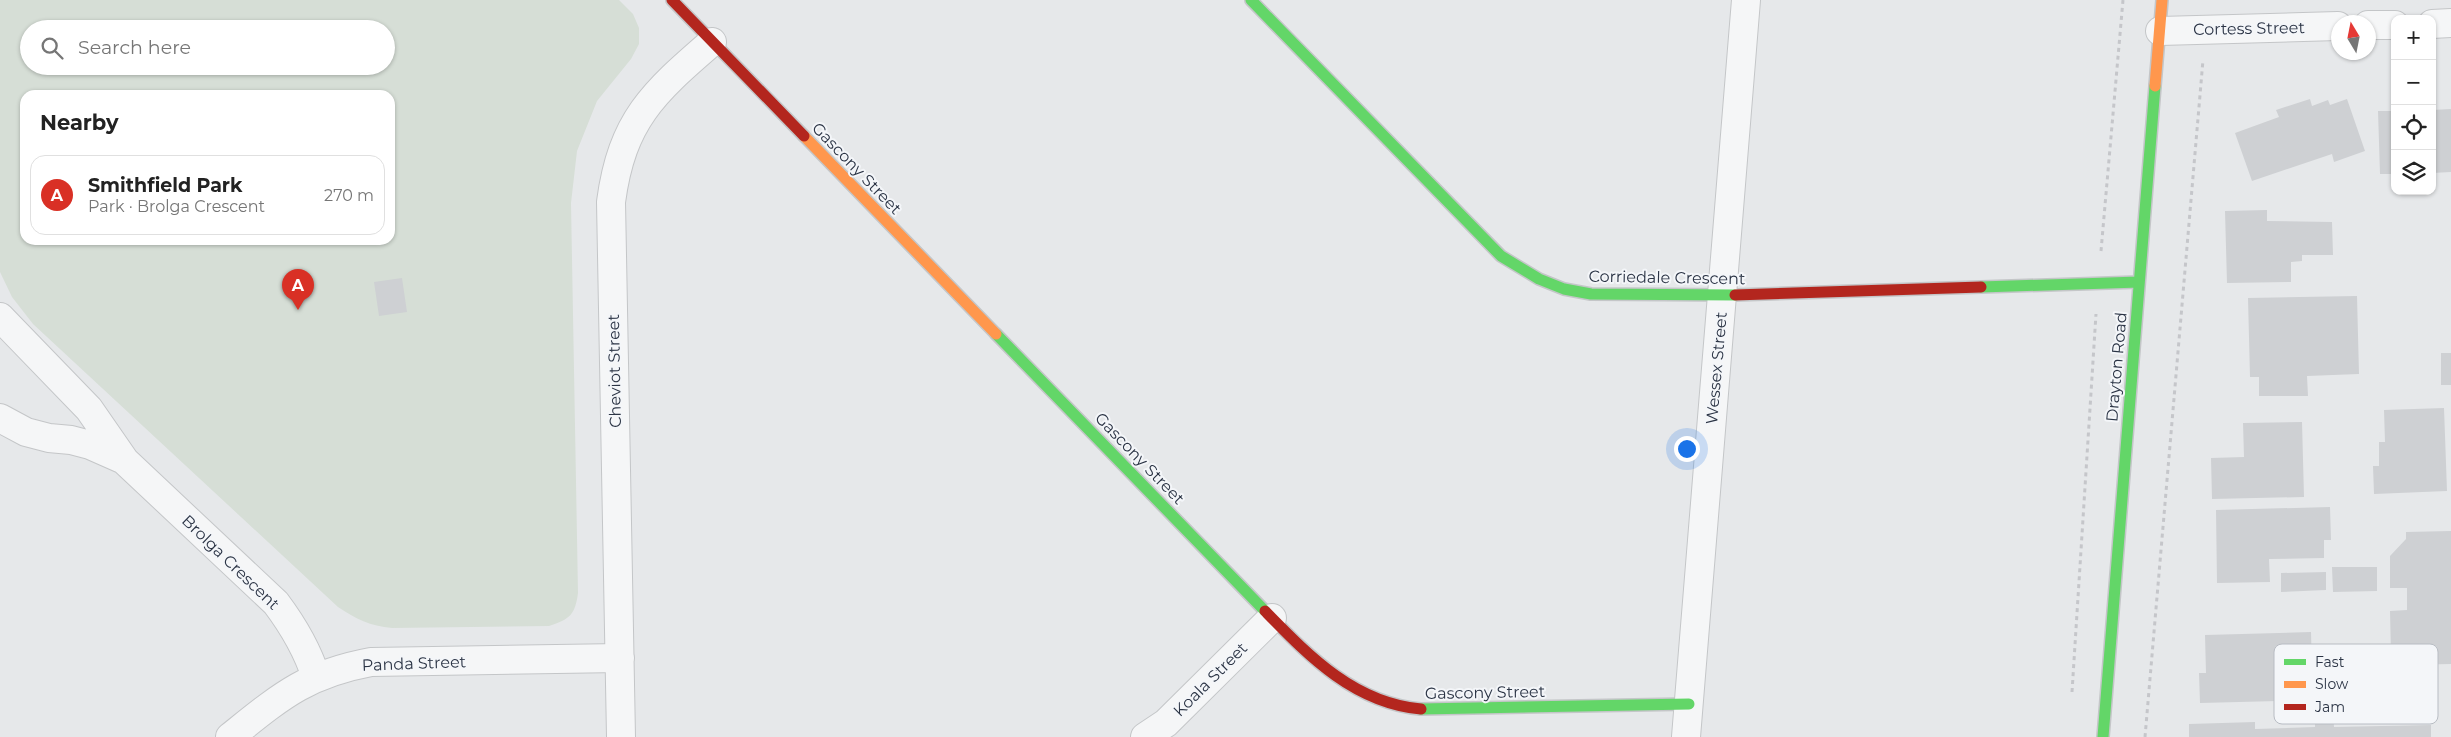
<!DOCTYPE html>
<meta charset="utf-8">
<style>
:root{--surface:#fff;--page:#f6f6f6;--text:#222;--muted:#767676;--line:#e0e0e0;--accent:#d93025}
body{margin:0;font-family:Montserrat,sans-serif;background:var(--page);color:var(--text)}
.controls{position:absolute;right:15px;top:15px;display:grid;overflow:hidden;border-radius:10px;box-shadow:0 1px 4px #0004}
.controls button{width:45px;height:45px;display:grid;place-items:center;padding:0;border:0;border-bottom:1px solid var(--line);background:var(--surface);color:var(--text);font:25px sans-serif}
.compass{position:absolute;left:2331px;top:15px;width:45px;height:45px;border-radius:50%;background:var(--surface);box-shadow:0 1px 4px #0004;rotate:350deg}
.you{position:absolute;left:1686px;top:448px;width:18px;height:18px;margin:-12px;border:4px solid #fff;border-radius:50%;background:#1a73e8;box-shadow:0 0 0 8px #1a73e833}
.badge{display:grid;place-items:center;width:32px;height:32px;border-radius:50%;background:var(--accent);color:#fff;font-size:16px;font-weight:700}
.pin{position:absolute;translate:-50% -41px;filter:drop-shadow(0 1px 2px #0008)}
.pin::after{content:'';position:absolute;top:26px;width:18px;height:15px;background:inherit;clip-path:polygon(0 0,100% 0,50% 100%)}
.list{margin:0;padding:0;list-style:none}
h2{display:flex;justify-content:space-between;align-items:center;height:65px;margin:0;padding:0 20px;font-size:21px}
h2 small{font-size:16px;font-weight:400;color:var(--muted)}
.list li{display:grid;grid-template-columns:32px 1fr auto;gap:15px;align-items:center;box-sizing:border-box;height:80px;margin:0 10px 10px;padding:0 10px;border:1px solid var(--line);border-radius:15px}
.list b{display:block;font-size:19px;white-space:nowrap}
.list p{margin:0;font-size:16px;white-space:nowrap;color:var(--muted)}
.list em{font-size:16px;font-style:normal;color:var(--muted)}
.icon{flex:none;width:28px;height:28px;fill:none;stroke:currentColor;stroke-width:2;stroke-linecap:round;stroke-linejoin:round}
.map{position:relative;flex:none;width:2451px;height:737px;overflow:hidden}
.search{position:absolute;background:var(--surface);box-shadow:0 1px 4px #0004;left:20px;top:20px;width:375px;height:55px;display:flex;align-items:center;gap:12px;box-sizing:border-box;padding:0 18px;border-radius:28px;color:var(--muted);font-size:19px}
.panel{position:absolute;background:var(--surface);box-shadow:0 1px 4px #0004;left:20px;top:90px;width:375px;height:155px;border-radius:15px}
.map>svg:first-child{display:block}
</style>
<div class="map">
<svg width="2451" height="737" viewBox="0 0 2451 737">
<rect width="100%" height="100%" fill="#e6e8ea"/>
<path fill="#d6ded6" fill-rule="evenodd" d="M0,0H619L633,14L639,28V44L631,59L597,101L577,151L571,203L578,593C575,615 570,619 549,626L392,628C370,626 356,619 338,607L33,324L12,297L0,272ZM29,29H386V66H29ZM25,95H390V240H25Z"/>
<path fill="#ced0d3" d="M2310,99L2312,106L2328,100L2330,105L2347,99L2365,151L2334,162L2332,154L2252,181L2235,133L2279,117L2276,110Z
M2451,109V172L2432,173V110Z
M2378,111H2395V174H2380Z
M2267,210V221L2332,222L2333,255H2302V261L2291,262V282L2227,283L2225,211Z
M402,278L407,312L379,316L374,282Z
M2357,296L2359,374L2307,376L2308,396H2259V377H2250L2248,298Z
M2441,353H2451V385H2441Z
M2444,408L2447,491L2374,494L2373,466H2379V442H2385L2384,410Z
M2302,422L2304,497L2212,499L2211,458L2244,457L2243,423Z
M2330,507L2331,540H2324V558L2269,559L2270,582L2217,583L2216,510Z
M2451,531V664L2403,665L2402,654L2391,655L2390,611L2407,610V588H2390V556L2406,539V532Z
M2332,567H2377V591L2333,592Z
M2326,572V590L2281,592V573Z
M2311,632L2312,670H2319V700L2200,703L2199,673H2206L2205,635Z
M2333,714L2334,727L2431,725V737H2189V724L2255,722V729L2315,727V715Z"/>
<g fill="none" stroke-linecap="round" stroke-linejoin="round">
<defs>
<path id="street" d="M2432,24L2451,23
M2368,25H2395
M2160,31L2338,26
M0,317L89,409L125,461L276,603C294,627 307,649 316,677
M0,418L26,432L49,438L71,440L90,445L124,460
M230,737C280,697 306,674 371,662L620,658
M621,737L611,202C622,120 653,93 712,42
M1145,737L1166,723L1272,618
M1686,737L1746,0"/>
<path id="fast" d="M1251,0L1501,256L1539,279L1564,289L1591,294L1735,295
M1981,287L2139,282
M996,334L1265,611
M1421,709L1689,704
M2103,737L2155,86"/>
<path id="slow" d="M2155,86L2162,0
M804,136L996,334"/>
<path id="jam" d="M672,0L804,136
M1735,295L1981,287
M1265,611C1309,656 1354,703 1421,709"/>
</defs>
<use href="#street" stroke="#c4c6c8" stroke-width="30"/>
<use href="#fast" stroke="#c4c6c8" stroke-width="14"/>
<use href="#slow" stroke="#c4c6c8" stroke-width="14"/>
<use href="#jam" stroke="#c4c6c8" stroke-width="14"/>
<path stroke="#c5c6ca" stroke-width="3" stroke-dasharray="4 4" stroke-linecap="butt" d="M2101,251L2123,0
M2072,692L2096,314
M2145,737L2203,60"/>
<use href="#street" stroke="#f5f6f7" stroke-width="28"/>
<use href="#fast" stroke="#63d668" stroke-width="11"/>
<use href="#slow" stroke="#ff974d" stroke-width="11"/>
<use href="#jam" stroke="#b3261e" stroke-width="11"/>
</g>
<g text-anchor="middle" stroke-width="4" stroke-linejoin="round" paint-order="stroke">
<g font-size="16" fill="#2b3445" stroke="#f4f6f9">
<text transform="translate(2249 28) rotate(-1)" y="6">Cortess Street</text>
<text transform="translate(857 168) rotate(46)" y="6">Gascony Street</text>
<text transform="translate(1667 277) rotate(1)" y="6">Corriedale Crescent</text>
<text transform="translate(2116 367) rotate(-85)" y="6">Drayton Road</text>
<text transform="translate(1716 368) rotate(-85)" y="6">Wessex Street</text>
<text transform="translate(614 371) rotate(-91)" y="6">Cheviot Street</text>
<text transform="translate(1140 458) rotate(46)" y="6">Gascony Street</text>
<text transform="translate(231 562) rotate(44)" y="6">Brolga Crescent</text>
<text transform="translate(414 663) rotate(-2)" y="6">Panda Street</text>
<text transform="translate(1210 679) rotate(-45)" y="6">Koala Street</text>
<text transform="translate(1485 692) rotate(-1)" y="6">Gascony Street</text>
</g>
</g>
<rect x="2274" y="644" width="164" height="80" rx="8" fill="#f4f6f9" stroke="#b8bcc3" stroke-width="1"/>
<rect x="2284" y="659" width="22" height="6" fill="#63d668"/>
<rect x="2284" y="681" width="22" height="7" fill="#ff974d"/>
<rect x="2284" y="704" width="22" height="6" fill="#b3261e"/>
<g font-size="14" fill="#2b3445">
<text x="2315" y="667">Fast</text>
<text x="2315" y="689">Slow</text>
<text x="2315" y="712">Jam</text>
</g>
</svg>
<div class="controls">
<button>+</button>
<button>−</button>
<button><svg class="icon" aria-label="locate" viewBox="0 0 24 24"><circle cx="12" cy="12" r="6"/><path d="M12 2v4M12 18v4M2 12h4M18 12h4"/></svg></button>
<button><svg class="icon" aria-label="layers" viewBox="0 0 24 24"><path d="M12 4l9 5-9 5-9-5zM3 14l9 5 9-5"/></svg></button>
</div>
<svg class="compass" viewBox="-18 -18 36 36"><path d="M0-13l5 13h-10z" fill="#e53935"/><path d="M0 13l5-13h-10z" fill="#767676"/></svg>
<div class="you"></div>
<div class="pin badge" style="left:298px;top:310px">A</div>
<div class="search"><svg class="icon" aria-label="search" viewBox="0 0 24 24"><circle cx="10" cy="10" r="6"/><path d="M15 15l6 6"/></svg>Search here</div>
<section class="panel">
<h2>Nearby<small></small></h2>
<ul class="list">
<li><span class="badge">A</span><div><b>Smithfield Park</b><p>Park · Brolga Crescent</p></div><em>270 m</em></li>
</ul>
</section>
</div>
